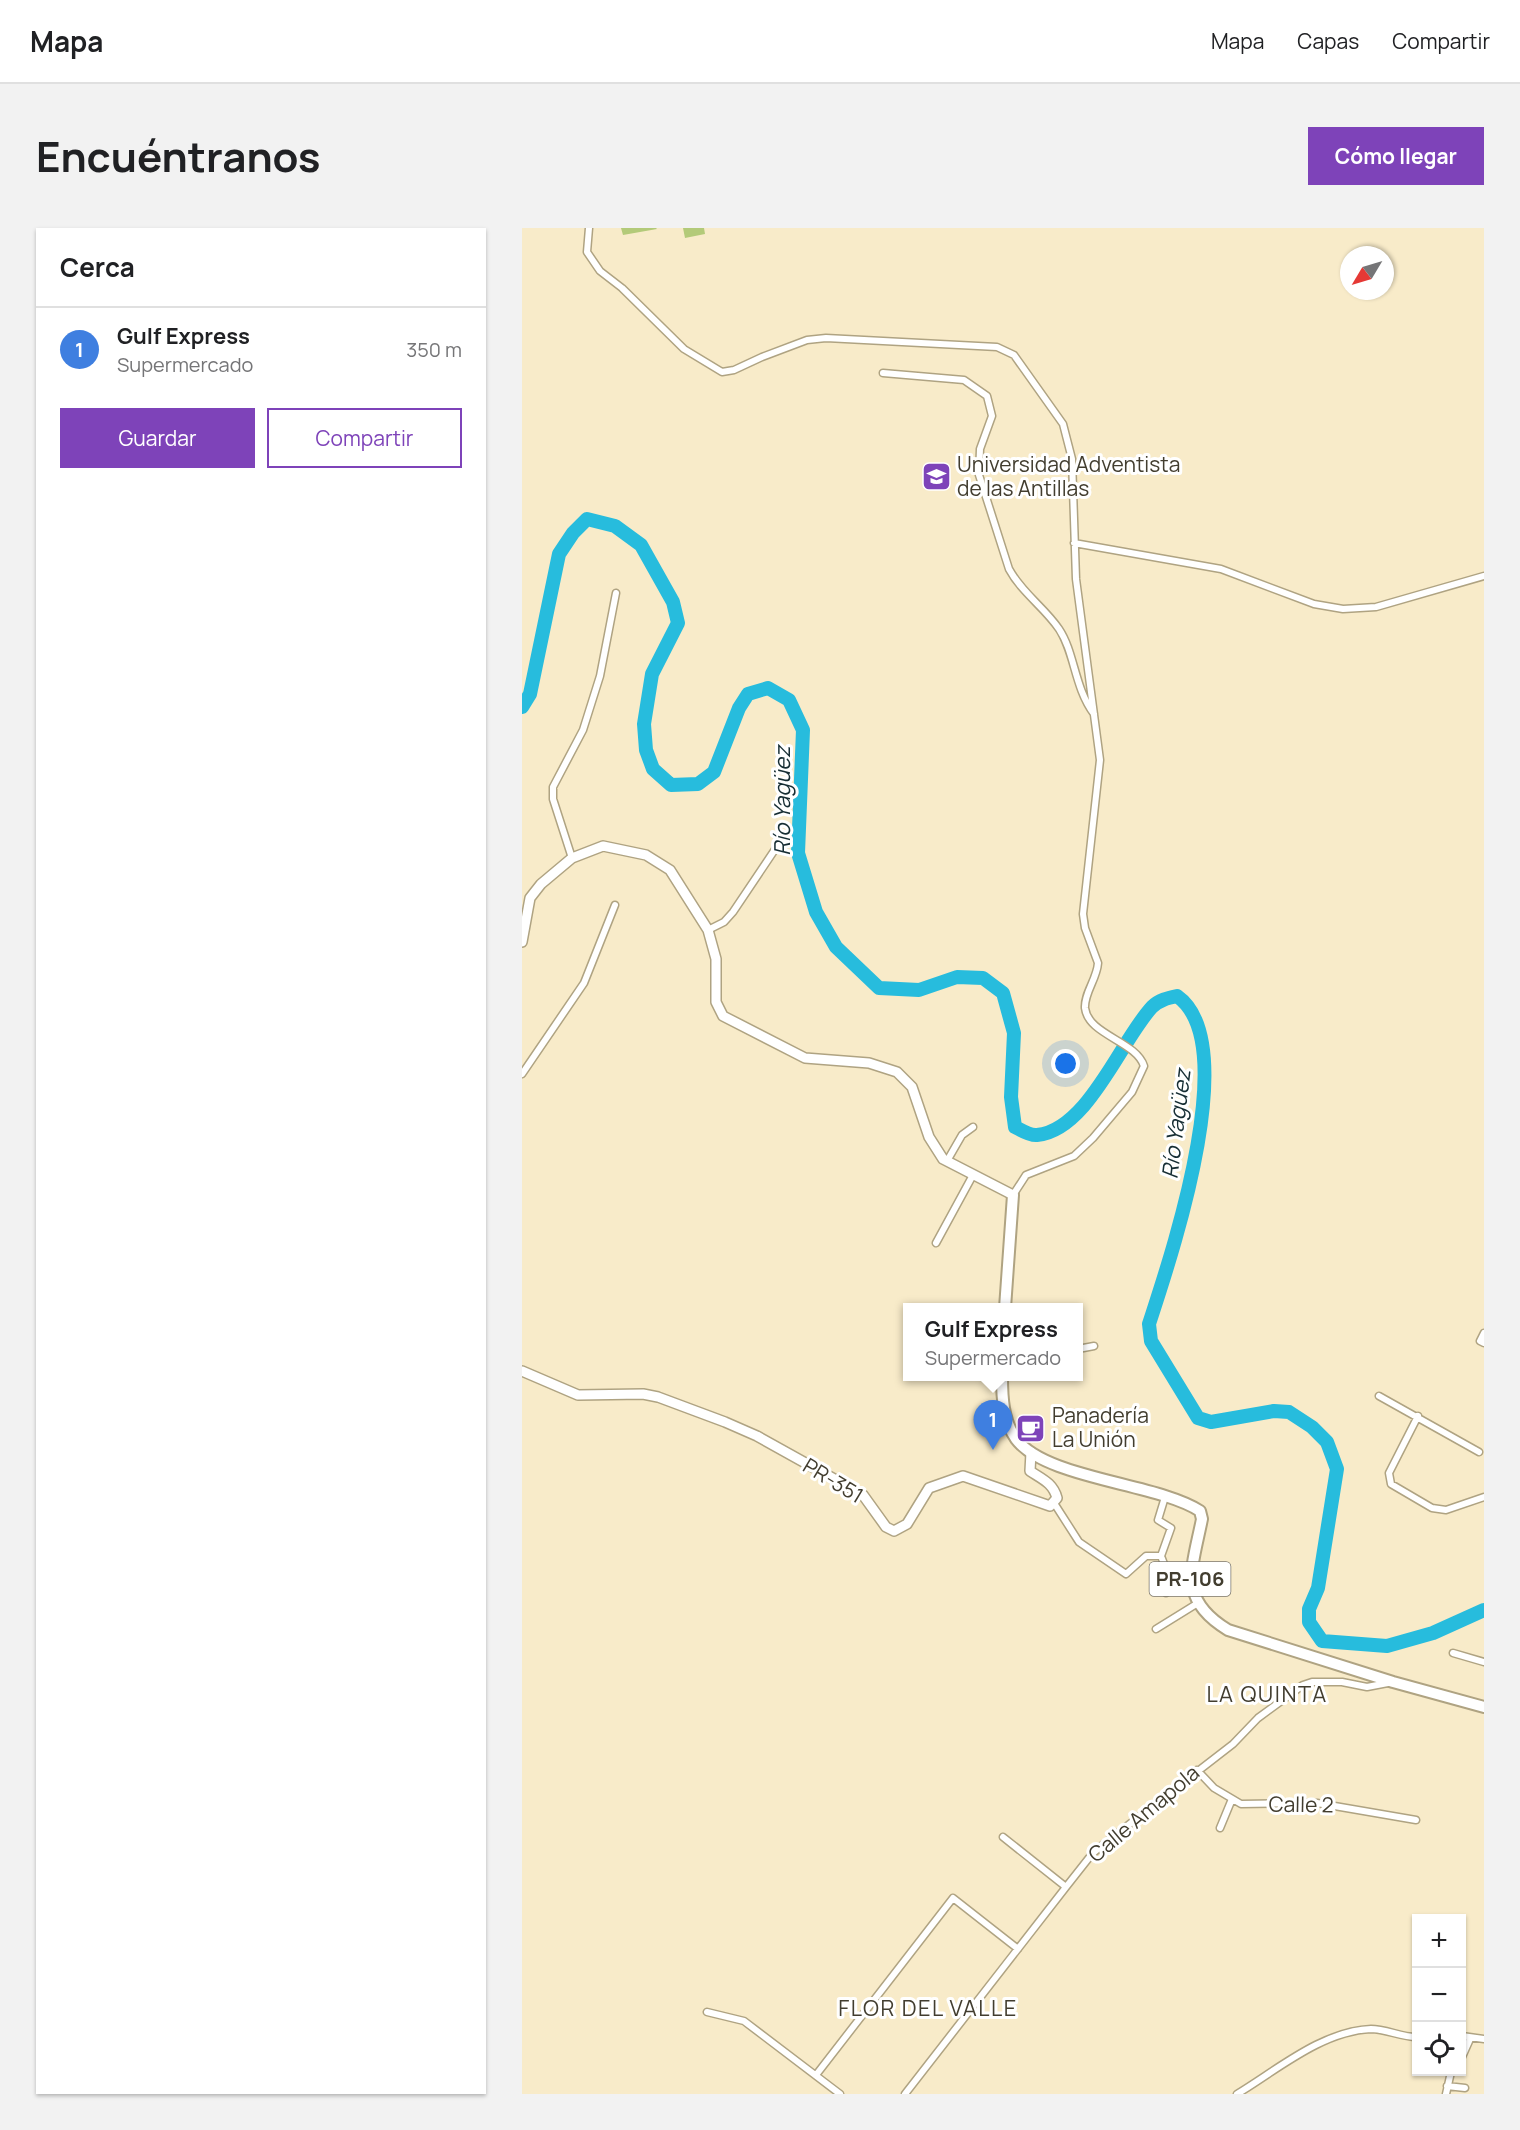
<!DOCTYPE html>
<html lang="es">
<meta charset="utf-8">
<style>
:root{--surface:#fff;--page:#f2f2f2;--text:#202124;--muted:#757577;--line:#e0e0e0;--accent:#7e43b9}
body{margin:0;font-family:Manrope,sans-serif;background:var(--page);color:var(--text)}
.controls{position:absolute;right:18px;bottom:18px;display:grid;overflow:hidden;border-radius:0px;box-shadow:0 2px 4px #0004}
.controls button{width:54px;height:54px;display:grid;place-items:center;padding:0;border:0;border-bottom:2px solid var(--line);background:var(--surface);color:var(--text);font:30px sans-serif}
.compass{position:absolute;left:818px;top:18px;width:54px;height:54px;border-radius:50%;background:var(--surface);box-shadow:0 2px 4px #0004;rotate:232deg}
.you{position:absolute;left:544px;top:836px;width:21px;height:21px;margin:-15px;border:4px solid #fff;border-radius:50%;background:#1a73e8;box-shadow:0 0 0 9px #1a73e833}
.badge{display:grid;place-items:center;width:39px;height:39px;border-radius:50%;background:var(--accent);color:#fff;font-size:20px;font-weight:700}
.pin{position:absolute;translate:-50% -50px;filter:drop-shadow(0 2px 3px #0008)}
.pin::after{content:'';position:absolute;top:32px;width:21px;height:18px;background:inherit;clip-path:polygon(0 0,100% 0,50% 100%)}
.popup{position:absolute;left:381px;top:1075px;width:180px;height:78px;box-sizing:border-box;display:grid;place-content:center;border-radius:0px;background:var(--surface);filter:drop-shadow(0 2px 4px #0005);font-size:20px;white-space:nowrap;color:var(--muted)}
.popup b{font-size:22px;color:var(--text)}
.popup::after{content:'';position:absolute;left:50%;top:100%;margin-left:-12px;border:12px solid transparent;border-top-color:var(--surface)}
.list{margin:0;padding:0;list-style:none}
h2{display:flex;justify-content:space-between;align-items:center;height:78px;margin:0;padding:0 24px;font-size:26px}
h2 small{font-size:20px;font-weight:400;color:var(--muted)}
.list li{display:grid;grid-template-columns:39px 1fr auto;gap:18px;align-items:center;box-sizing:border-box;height:84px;padding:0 24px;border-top:2px solid var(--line)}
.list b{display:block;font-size:22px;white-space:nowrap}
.list p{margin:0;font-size:20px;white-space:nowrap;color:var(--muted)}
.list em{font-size:20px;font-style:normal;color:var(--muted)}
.actions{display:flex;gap:12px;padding:18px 24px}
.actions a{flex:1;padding:14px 0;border:2px solid var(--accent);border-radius:0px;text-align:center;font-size:21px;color:var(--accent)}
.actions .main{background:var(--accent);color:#fff}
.icon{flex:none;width:33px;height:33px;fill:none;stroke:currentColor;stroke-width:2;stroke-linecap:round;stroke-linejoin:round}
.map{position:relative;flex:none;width:962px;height:1866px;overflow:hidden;border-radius:0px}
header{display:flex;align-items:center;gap:36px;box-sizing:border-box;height:84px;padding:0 30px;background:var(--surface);border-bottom:2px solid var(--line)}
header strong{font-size:28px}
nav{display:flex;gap:33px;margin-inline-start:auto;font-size:21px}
.intro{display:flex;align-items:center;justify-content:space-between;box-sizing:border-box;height:144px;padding:0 36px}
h1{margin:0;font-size:42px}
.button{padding:15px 27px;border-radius:0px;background:var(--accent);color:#fff;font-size:21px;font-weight:700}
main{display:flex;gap:36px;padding:0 36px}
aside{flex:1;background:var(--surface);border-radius:0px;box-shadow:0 2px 4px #0004}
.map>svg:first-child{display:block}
</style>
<header>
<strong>Mapa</strong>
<nav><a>Mapa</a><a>Capas</a><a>Compartir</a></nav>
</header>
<div class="intro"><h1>Encuéntranos</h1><a class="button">Cómo llegar</a></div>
<main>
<aside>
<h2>Cerca<small></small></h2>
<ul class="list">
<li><span class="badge" style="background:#3f7fe0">1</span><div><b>Gulf Express</b><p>Supermercado</p></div><em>350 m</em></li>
</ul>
<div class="actions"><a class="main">Guardar</a><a>Compartir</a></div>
</aside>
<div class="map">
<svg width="962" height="1866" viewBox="0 0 962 1866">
<rect width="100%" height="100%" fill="#f8ebc9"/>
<path fill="#b3ca79" d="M99,0H134L135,1L101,7Z
M161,0H182L183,6L163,10Z"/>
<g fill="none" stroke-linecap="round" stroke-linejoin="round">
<path stroke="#27bcdd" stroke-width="14" d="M0,479L8,466L37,326L51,305L65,291L93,298L119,317L151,374L156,395L130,446L122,496L124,522L131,541L149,557L176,556L192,544L217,480L226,466L246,460L267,472L281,502L276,625L294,684L314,719L357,760L397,762L435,749L461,750L481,765L492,805L489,869L493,899C499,902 508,908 515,907C566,902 599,812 630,779C637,772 646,770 655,768C722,815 648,1031 627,1096L629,1113L676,1190L689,1194L752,1183L767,1184L790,1199L805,1214L815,1241L796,1360L787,1381V1394L800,1413L865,1418L911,1405L962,1382"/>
<defs>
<path id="street" d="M67,0L65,24L78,43L100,60L162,121L200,144L212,142L240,129L285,112L304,110L475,119L492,127L541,196L550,231L554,351L578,532L561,686L563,700L576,735C575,751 562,765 563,780C566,807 614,813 622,838L610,864L571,910L552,928L504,947L491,967
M361,145L442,152L465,168L470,188L458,221L457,247L487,341C500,365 522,379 537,401C553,425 552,459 572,486
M552,315L699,341L792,376L821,381L854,379L962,348
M50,630L31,571V559L61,502L78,448L94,365
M186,702L202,694L211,684L260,611
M0,846L62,755L93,677
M425,933L440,907L451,899
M414,1015L451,947
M962,1105L958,1113L962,1115
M556,1121L572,1118
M857,1168L957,1224
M896,1188L867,1245L869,1256L910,1280L924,1282L962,1269
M643,1269L636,1292L649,1300L639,1328L644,1341V1365
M532,1275L557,1314L604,1346L624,1328H639
M634,1401L676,1375
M931,1425L962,1434
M675,1542L692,1560L719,1576L795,1575L894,1592
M698,1600L710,1571
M481,1609L544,1659
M185,1784L222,1793L318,1866
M940,1808L962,1811
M940,1829L948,1811
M294,1847L431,1670L496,1721
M925,1858L943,1860
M383,1866L544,1659L570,1626L583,1615L711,1516L736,1490L781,1457L790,1454H820L845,1459L871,1454
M715,1866C755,1842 800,1803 849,1801C864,1801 879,1809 894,1809
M924,1866L929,1844"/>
<path id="secondary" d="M0,714L8,670L19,656L50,630L81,618L124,627L148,642L186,702L194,731V774L201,788L283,830L347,835L375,844L390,859L407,909L421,931L491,967
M0,1143L56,1167L121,1166L136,1169L203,1194L235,1208L341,1267L364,1299L372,1303L385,1296L407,1260L441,1248L528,1278L535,1270C531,1255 520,1251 508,1243L509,1224"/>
<path id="primary" d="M483,1080L491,967
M480,1148C480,1170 481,1192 494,1211C524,1251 635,1255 678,1283L680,1291C670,1341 655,1371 706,1402L871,1454L962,1479"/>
</defs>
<use href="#street" stroke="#afa382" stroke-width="9"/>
<use href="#secondary" stroke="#afa382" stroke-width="12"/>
<use href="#primary" stroke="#afa382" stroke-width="14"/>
<use href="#street" stroke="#fff" stroke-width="6"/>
<use href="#secondary" stroke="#fff" stroke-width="9"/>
<use href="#primary" stroke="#fff" stroke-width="10"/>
</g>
<defs>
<symbol id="university-square" viewBox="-11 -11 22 22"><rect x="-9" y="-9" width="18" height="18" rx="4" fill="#7e43b9" stroke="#fff"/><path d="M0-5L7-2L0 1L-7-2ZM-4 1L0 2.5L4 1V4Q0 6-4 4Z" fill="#fff"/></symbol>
<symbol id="cafe-square" viewBox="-11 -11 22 22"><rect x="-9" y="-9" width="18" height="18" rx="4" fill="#7e43b9" stroke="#fff"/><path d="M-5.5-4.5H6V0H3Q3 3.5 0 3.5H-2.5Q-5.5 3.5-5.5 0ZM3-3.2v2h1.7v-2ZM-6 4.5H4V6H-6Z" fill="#fff"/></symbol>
</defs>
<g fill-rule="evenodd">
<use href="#university-square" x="398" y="232" width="33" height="33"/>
<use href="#cafe-square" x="492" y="1184" width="33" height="33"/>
</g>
<g text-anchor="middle" stroke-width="6" stroke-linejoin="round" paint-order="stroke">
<rect fill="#fff" stroke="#7b776d" stroke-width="1.5" x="627.5" y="1334" width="81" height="34" rx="4.5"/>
<g font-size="20" font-weight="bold" fill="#423d2f">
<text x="668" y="1358">PR-106</text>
</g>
<g font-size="21" fill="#423d2f" stroke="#fff" text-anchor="start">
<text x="435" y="244">Universidad Adventista<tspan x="435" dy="24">de las Antillas</tspan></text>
<text x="530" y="1195">Panadería<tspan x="530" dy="24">La Unión</tspan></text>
</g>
<g font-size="21" fill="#423d2f" stroke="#fff">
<text transform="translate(311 1253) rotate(31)" y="7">PR-351</text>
<text transform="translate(779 1577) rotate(1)" y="7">Calle 2</text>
<text transform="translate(622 1586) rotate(-40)" y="7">Calle Amapola</text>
</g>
<g font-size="22" font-style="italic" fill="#162d33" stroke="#fff">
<text transform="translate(260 573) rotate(-90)" y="8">Río Yagüez</text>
<text transform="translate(654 896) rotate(-83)" y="8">Río Yagüez</text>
</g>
<g font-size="22" letter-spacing="1.5" fill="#423d2f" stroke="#fff">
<text x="745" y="1474">LA QUINTA</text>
<text x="406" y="1788">FLOR DEL VALLE</text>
</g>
</g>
</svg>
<div class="controls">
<button>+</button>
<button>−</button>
<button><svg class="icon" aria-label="locate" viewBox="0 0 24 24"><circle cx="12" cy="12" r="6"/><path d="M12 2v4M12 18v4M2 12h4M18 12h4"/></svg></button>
</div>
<svg class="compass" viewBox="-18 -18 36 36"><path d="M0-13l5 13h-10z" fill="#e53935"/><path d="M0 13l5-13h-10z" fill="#757577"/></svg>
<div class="you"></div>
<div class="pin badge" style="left:471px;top:1222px;background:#3f7fe0">1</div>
<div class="popup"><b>Gulf Express</b>Supermercado</div>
</div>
</main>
